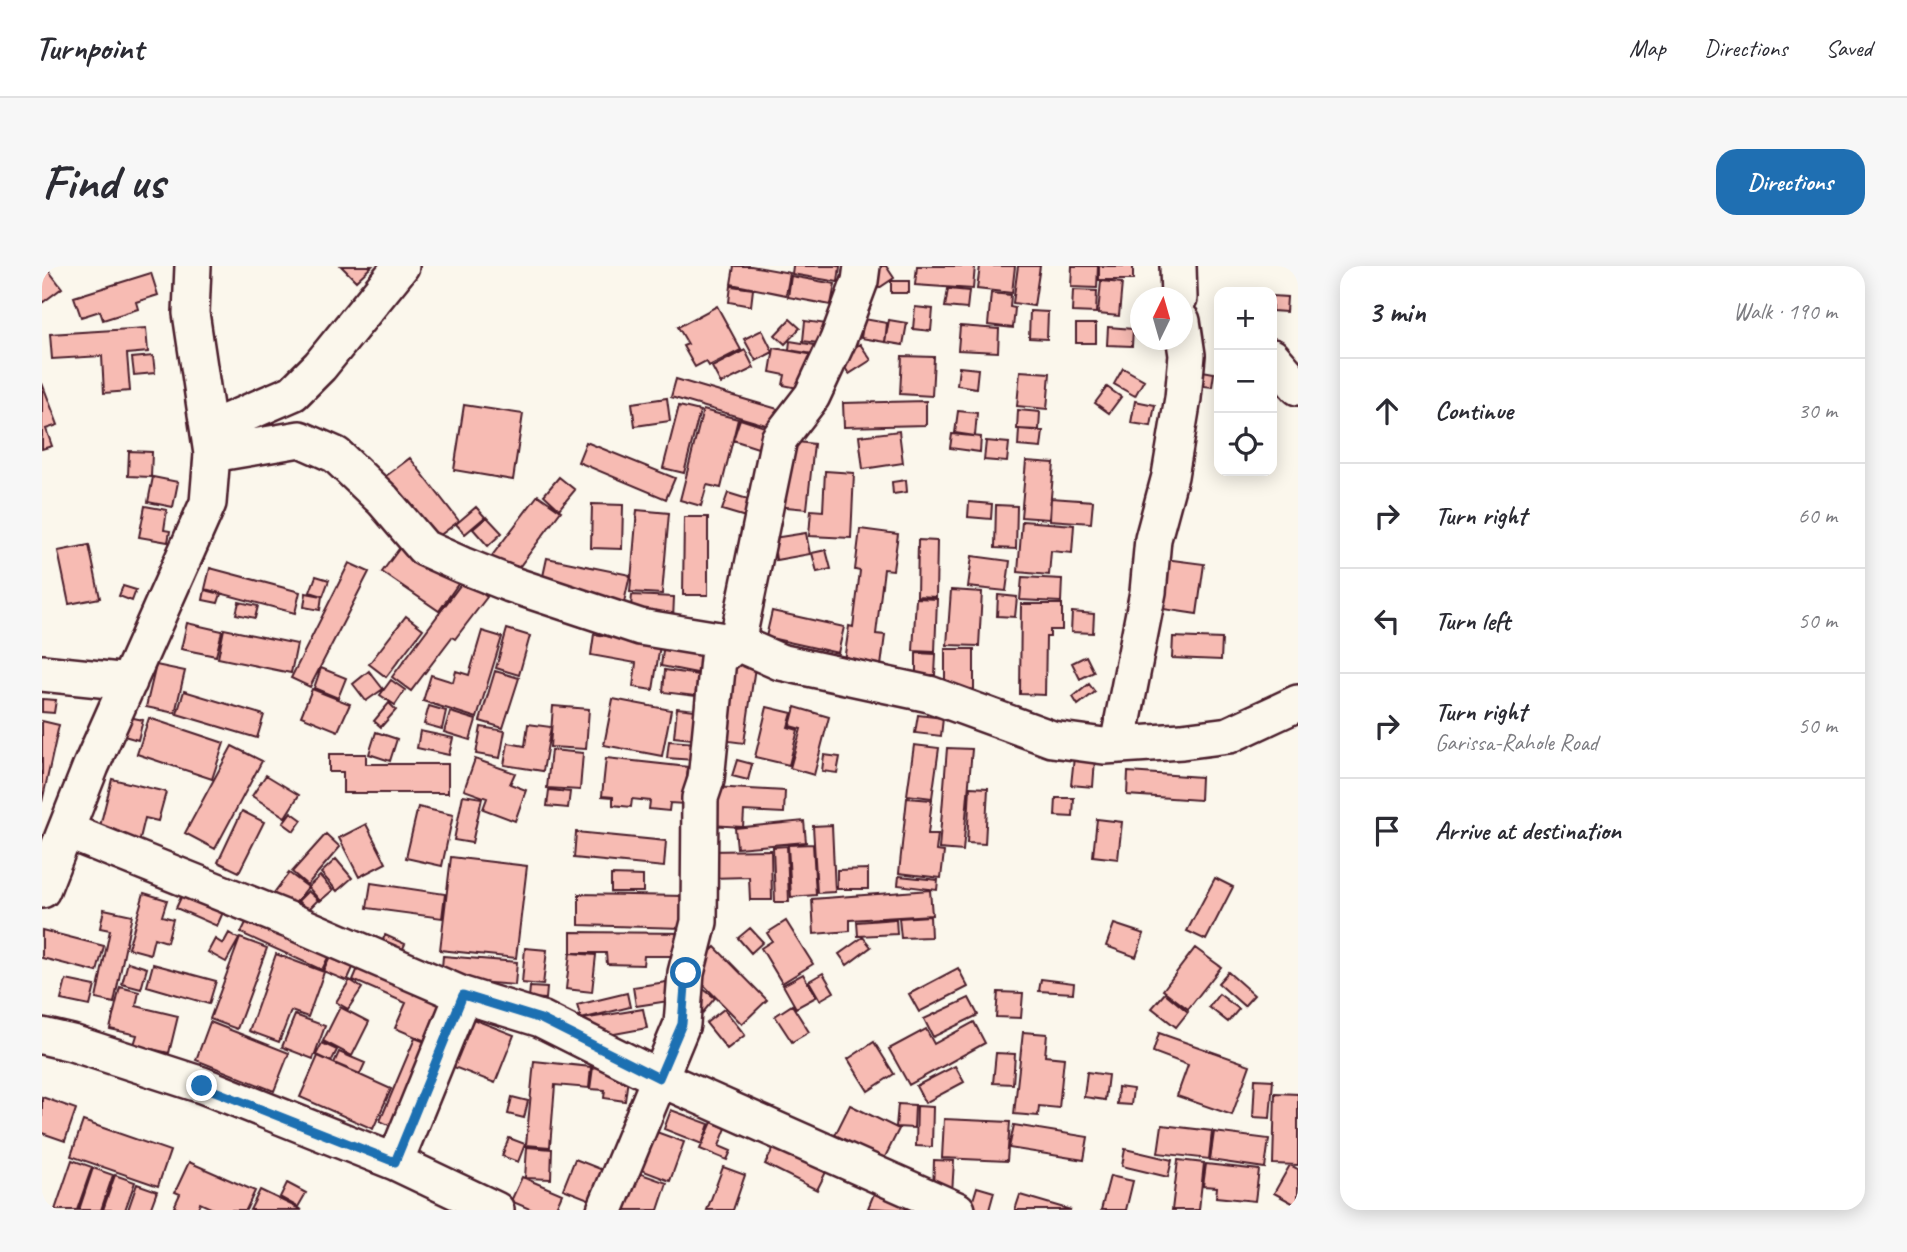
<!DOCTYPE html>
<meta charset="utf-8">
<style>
:root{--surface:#fff;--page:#f7f7f7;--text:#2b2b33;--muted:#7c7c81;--line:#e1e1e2;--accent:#1f6fb2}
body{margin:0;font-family:Caveat,sans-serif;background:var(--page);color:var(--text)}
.controls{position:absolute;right:21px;top:21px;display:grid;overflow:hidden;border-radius:14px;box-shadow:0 4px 18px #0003}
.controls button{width:63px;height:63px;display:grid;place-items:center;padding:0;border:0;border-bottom:2px solid var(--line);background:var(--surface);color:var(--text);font:35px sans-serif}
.compass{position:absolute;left:1088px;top:21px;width:63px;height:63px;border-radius:50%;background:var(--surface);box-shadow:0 4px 18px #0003;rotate:5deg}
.stop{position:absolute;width:21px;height:21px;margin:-16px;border:5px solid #1f6fb2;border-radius:50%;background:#fff}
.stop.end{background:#1f6fb2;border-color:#fff;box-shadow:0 2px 7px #0008}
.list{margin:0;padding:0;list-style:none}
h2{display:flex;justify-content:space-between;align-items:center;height:91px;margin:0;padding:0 28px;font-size:30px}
h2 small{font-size:23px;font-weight:400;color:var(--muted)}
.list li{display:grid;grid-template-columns:46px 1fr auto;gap:21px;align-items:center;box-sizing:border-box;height:105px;padding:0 28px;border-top:2px solid var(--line)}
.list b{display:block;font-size:26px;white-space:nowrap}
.list p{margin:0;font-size:23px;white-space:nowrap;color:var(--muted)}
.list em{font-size:23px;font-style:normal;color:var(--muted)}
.icon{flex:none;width:38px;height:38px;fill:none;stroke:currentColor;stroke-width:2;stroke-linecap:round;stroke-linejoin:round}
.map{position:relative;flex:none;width:1256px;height:944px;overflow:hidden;border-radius:21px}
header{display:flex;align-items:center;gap:42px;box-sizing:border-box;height:98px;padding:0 35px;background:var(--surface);border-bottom:2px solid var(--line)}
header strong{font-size:33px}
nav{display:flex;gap:38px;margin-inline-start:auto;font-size:24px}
.intro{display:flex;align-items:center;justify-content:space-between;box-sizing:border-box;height:168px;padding:0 42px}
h1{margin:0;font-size:49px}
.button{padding:18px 32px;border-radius:21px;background:var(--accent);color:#fff;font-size:24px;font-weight:700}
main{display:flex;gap:42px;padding:0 42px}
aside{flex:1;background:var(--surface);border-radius:21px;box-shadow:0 4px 18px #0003}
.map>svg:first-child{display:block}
</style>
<header>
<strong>Turnpoint</strong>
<nav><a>Map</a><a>Directions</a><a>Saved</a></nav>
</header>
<div class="intro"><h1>Find us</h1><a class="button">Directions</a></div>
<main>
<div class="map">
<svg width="1256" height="944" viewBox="0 0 1256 944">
<rect width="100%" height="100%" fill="#fbf7ec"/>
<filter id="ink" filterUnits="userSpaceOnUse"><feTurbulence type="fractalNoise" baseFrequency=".0143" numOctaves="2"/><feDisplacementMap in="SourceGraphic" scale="14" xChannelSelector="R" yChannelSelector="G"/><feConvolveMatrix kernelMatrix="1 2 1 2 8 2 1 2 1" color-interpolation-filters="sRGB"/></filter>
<g filter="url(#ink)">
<path fill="#f7bbb3" stroke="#4a1f2b" stroke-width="2" d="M0,0H3L20,22L0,37Z
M299,0H330L314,15Z
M692,0H709L748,7L744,29L689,18Z
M751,0H798L796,16L750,8Z
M838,0H844L852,12L837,22L827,7Z
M875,0H933L931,23L873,19Z
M938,0H973L970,27L935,23Z
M976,0H998L992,40L971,37Z
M1030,0H1056L1055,22L1029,21Z
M1057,0H1091V14H1057Z
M109,7L116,29L94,36L96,43L61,54L58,45L39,51L32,31Z
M749,10L793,18L789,39L746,31Z
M849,15H867V27H849Z
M1059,15L1080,17L1077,50L1056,48Z
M689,20L711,23L709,40L687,36Z
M906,23L927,25L925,43L903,41Z
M1031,24L1055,25L1054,47L1030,46Z
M949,27L969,29L968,41L973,42L971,62L946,59Z
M1230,30L1245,31L1244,46L1230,45Z
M675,40L699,84L667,100L664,95L653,101L641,80L646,78L636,61Z
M873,41L891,43L889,65L871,63Z
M988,45L1006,46L1005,73L987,72Z
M748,53L758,62L743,78L733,69Z
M822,53L845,57L843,76L819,72Z
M847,54L865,57L861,79L843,76Z
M763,55L785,58L783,78L761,75Z
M1034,58H1054V77H1034Z
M918,60L957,63L956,86L916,84Z
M1066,61L1091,63L1090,80L1065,79Z
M104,62L106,86L85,88L88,125L62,127L60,90L10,93L8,68Z
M720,64L731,86L714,95L702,73Z
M748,75L779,80L777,89L747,84Z
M818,78L829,94L807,108L797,92Z
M732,82L772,89L766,124L741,119L743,109L728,106Z
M703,84L712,102L679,118L670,101Z
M111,90L113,107L92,109L90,92Z
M860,90L892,91L890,130L858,128Z
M917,101L936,103L934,122L915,119Z
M1081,102L1102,114L1093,130L1072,118Z
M1155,104L1172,107L1170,121L1153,119Z
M978,105L1008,107L1005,143L975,140Z
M634,113L739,144L734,162L629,131Z
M0,117L16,159L4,163L10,180L0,183Z
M1065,121L1079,131L1067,147L1053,137Z
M625,132L628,155L593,160L590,137Z
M884,135V159L802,161L801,137Z
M1093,135L1113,139L1109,160L1089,157Z
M422,139L481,148L471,214L412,204Z
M637,140L658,145L642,207L621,202Z
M661,144L696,153L679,222L665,219L659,240L638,234Z
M976,144L998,146L997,164L975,163Z
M916,145L935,147L933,170L913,167Z
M698,153L729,163L722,184L691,174Z
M977,163L1001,165L999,182L976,180Z
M857,165L861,197L821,203L817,170Z
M910,168L939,171L938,186L908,182Z
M747,175L772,178L765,243L734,240Z
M944,175L967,177L965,196L942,194Z
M544,176L633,212L624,233L536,196Z
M87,185L110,186L109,211L86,210Z
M368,192L417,255L385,279L336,216Z
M984,195L1012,197L1007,253L979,251Z
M783,205L812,207L809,272L767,270L769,244L781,245Z
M111,211L136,216L131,241L106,236Z
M517,211L533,224L517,243L502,229Z
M864,214L865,226L851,228L850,216Z
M686,227L712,235L707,252L680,244Z
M496,229L519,245L472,308L449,291Z
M1009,232L1051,235L1049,257L1008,254Z
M927,236L950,238L949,253L926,251Z
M550,238L581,239L580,283L549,282Z
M954,239L975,240L974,283L953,282Z
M103,240L125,244L122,264L128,265L126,276L97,271Z
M434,241L443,251L423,268L414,258Z
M595,244L627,247L620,328L588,326Z
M445,251L460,267L446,280L431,263Z
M642,251H666V329H641Z
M980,255L1032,259L1030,287L1009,285L1007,309L976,306Z
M818,263L856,268L851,304L842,303L834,368L843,369L839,400L802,395L807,360L811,361L818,305L813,304Z
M764,267L768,288L734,294L731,272Z
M876,274L895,275L894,331L875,330Z
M47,279L58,332L27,338L16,285Z
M360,279L416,318L397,345L340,306Z
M784,284L789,303L775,306L770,287Z
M930,290L968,295L964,325L926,321Z
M505,292L588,309L581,341L498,324Z
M1115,292L1162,298L1155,348L1108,341Z
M307,297L327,306L268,421L249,412Z
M168,302L258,326L253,347L163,323Z
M274,310L287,314L281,330L268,326Z
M980,311L1020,313L1019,336L978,334Z
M422,314L445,331L413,373L410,371L369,425L350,411Z
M81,320L94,324L90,335L77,330Z
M163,324L179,328L176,337L161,334Z
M909,324L940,326L937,380L905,379Z
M264,327L280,330L278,344L262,341Z
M590,329L632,331L631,354L588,352Z
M956,329L975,331L973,351L955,350Z
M874,332L895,333L893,386L871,385Z
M197,336L216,340L213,352L194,348Z
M979,338H1020V364H1008V371H1004L1003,429L978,428Z
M730,345L802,361L796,387L724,371Z
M1030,346L1052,348L1051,367L1029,366Z
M364,350L381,363L344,411L327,398Z
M145,357L180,365L174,390L139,383Z
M182,363L255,378L249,407L176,392Z
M465,363L488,370L477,409L454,402Z
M440,365L460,371L435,452L381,435L389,409L411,416L414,405L427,409Z
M552,368L618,379L611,424L591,421L594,397L549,389Z
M1131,371L1180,373L1179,394L1130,392Z
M622,377L664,384L660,408L619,400Z
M903,383H932V425H903Z
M874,387L894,388L893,409H874Z
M1044,390L1052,406L1038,413L1030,397Z
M682,397L713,401L702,477L671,473Z
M114,399L143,405L133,447L104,441Z
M279,402L304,412L296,432L272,422Z
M623,404L656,409L653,430L621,426Z
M327,405L341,423L324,435L311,418Z
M453,405L477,412L461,462L438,455Z
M349,414L363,424L353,439L338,429Z
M1047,418L1053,426L1036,439L1031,431Z
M270,423L308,438L296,465L259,450Z
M142,425L222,449L215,472L135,448Z
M0,433L14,434L12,447L0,446Z
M571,433L629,444L620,490L562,479Z
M347,437L354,444L339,461L332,455Z
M387,440L404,445L400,463L382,458Z
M511,440L547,443L544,483L508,481Z
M725,441L750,447L746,461L756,464L747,499L713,491Z
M753,441L787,451L772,509L748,502L759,463L748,460Z
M635,442L653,444L650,473L632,471Z
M408,446L434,454L428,474L402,466Z
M876,449L901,452L899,470L873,467Z
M87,451L101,454L96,474L82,470Z
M107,452L182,477L170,513L95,488Z
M0,455L17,459L0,536Z
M486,458L509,461L501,505L462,499L466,477L483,480Z
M439,461L463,465L458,492L434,488Z
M378,465L411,472L407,489L375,482Z
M334,466L355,473L348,495L327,488Z
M627,475L654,477L652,494L625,492Z
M872,479L897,482L890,532L865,529Z
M190,480L220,495L173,583L143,567Z
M905,482L930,483L921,585L897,583Z
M509,484L541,487L538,524L505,522Z
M287,488H324V498H406V527H301V506H287Z
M782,489L798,491L795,507L780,505Z
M1032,491L1053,493L1051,521L1029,519Z
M564,492L646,501L642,538L628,537L627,545L607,543L608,535L590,533L589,541L571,539V531L560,530Z
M433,493L473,507L468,518L484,524L473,555L441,543L445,532L422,524Z
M695,494L710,498L706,514L690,510Z
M1086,506L1159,511L1158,534L1085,529Z
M224,509L257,529L243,551L210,530Z
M70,513L124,526L116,555L103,552L96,581L55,572Z
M670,521L743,525L742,547L702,545L701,561L668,559Z
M928,521L946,522L943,578L925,577Z
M507,524L528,526L526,542L505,540Z
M421,529L440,532L430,577L412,574Z
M865,532L890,534L886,568H896L894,585L902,586L899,612L857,607Z
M1014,532H1032L1031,551L1013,550Z
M376,541L411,549L400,600L364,592Z
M200,545L222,556L197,606L176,596Z
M249,546L260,554L252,565L241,557Z
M1055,553L1080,556L1076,593L1051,590Z
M762,555L764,576L695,582L693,562Z
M324,558L344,597L317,611L297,572Z
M790,559L793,626L775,627L771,560Z
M534,566L624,575L622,601L532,592Z
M284,568L298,581L265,619L250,606Z
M771,578L774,629L749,631L746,579Z
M745,580L747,636H733L731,581Z
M729,584L730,634H708L707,611L667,612V585Z
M409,591L485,600L474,692L398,684Z
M294,593L310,612L295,625L279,607Z
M826,603V623H795V604Z
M247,607L266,621L243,650L225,636Z
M569,609L601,610V626H569Z
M278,610L291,624L278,635L266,621Z
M857,610L896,614L895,624L856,619Z
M1173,612L1191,621L1164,674L1145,665Z
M329,617L403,628L400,652L325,642Z
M888,624L890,649L808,654V665L772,668L770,633Z
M266,625L276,634L265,645L256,635Z
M102,627L125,634L120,650L131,653L125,676L112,672L108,688L86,682Z
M141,627L182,644L175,660L134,642Z
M537,628L642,630L641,662L537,659Z
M62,643L90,649L72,737L54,733L68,664L58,662Z
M210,644L291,681L280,704L199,667Z
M888,650L889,671L859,672L857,652Z
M854,653L855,668L816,670L815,656Z
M744,655L771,698L740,717L719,682L730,675L725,667Z
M1072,658L1102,668L1094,691L1064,680Z
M708,662L721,676L709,687L696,672Z
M0,664L62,680L55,706L0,692Z
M529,666L647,667L646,690H602L601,699L565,698L564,687H529Z
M187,667L197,673L184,696L166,686L173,673L181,678Z
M343,669L363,678L356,694L336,685Z
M821,671L829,681L805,699L797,688Z
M198,672L225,682L195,763L168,753Z
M673,681L725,734L700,758L648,705Z
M292,682L315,693L305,715L281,705Z
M483,682L505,684L501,719L480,717Z
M1153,682L1179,701L1146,743L1121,724Z
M528,687L554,689L550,726L524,723Z
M234,688L282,706L266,751L249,745L237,776L207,765Z
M401,690L475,696L473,719L399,713Z
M319,695L407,732L388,777L353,762L364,737L311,714Z
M86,696L105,702L99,723L80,718Z
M111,698L174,715L167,738L105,720Z
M916,702L926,721L877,746L867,728Z
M1186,706L1212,729L1202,740L1176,717Z
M781,707L792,726L778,734L767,715Z
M761,708L774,731L754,742L741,719Z
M999,713L1032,717L1031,727L997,725Z
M24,714L53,720L48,740L19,734Z
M308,714L320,722L306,743L294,736Z
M631,715L633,734L594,740L591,721Z
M78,721L97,726L94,740L136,750L127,787L92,779L95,769L68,763Z
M488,721L505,722L504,733L487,732Z
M660,722L673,732L658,750L645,739Z
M956,726L981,727L979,752L954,751Z
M585,727L588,741L539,753L535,739Z
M1123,727L1146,746L1134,761L1110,742Z
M1177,728L1197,743L1186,756L1167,741Z
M927,732L936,749L891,771L882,753Z
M750,739L767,766L750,776L733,750Z
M298,741L327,756L310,790L281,775Z
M601,743L605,762L545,773L541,753Z
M682,743L703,769L685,783L664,757Z
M253,749L283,760L271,793L240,781Z
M423,750L472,769L453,817L404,798Z
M168,756L247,787L232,825L154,794Z
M932,756L943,777L867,819L847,783L884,763L892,778Z
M981,766L1005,768L1003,790L1022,792L1017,842L997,840L996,850L972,848Z
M1117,767L1208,799L1190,849L1135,830L1146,799L1111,786Z
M373,772L386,777L351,861L338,855Z
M832,776L852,808L826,825L806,793Z
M280,777L295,784L289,796L274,789Z
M297,786L323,797L318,808L292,797Z
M954,787L973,788L971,818L951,817Z
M276,790L349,823L331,863L258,831Z
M492,795L549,801L547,822L513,819L508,881L484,879Z
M913,800L922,816L883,837L874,820Z
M551,801L587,805L583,835L562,832L563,824L548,823Z
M1045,806L1066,809L1063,834L1042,831Z
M1213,813L1231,814L1228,852L1211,851Z
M1076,821L1091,823L1089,839L1075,838Z
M1233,827L1256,828V899L1231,898Z
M0,831L34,843L23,875L0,867Z
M470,831L486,835L482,852L466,848Z
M856,838L873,839L872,862L854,861Z
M808,839L857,863L842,893L793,869Z
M875,840L891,841L890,881L874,880Z
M629,844L667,858L660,878L622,863Z
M902,853L968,856L965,895L900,892Z
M41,855L128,885L116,920L29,890Z
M670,856L684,862L677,880L689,885L685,894L658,883Z
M972,859L1046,871L1042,894L967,882Z
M1120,859L1170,865L1167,893L1116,887Z
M609,864L642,876L628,915L594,902Z
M1172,866L1227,873L1223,902L1168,894Z
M467,872L483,878L476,896L460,890Z
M734,878L785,904L775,924L723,898Z
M485,881L510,883L509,913L483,912Z
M1083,883L1130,894L1126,911L1080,900Z
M533,893L571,908L559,938L521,923Z
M30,894L50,901L35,944H13Z
M892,894L912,895L910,927L891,926Z
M1136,894L1162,897L1157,944H1130Z
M147,896L213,925L204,944H173L158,937L155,944H138L132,941L138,928L133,926Z
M1164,898L1217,904L1213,935L1174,931L1175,921L1161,920Z
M1248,899L1256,903V940L1232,927Z
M681,901L703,909L691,944H665Z
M51,902L71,909L59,944H37Z
M591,905L625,917L616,944H580Z
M73,909L93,916L83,944H61Z
M1068,910L1091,915L1084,944H1059Z
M480,911L520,928L513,944H490L469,935Z
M245,917L264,927L256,941L238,931Z
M95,918L115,925L108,944H86Z
M836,918L869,931L864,944L826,942Z
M935,921L952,926L947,944H928Z
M218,924L260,944H208Z
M978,929L1029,944H973Z"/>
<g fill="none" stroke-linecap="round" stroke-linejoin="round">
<defs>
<path id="minor" d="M1136,0L1137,32
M1230,91L1256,121
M168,163L251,127L278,100L359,0
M170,188L258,173L294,189L341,234L382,282L420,299L468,318L598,361L695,377L738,396L887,428L1010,473L1062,480L1140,475L1187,469L1256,437
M0,407L87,416
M1076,479L1106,326L1111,273L1128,210L1141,132L1145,89L1140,55
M25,565L247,654L421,729L499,753L617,812L915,944
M0,624L49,500L166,237L170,188L149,47L151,0
M0,770L30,777L160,819L353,896L454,944
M353,896L421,729
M563,944L640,758L644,707L657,656L658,532L664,514L676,393L695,377L737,173L770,130L796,74L818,15L820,0"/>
</defs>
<use href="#minor" stroke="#4a1f2b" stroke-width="40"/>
<use href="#minor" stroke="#fbf7ec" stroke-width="35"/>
</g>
</g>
<g fill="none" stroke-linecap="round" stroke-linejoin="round" filter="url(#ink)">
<path stroke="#1f6fb2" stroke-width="9" d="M160,820L353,896L421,729L499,753L617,812L640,758L644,707"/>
</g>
</svg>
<div class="controls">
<button>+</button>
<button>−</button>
<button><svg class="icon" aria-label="locate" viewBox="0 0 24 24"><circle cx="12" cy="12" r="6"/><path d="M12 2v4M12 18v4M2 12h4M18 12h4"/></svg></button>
</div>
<svg class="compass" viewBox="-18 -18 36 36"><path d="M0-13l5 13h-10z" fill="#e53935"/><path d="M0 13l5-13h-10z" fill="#7c7c81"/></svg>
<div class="stop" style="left:644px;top:707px"></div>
<div class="stop end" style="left:160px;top:820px"></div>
</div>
<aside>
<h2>3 min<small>Walk · 190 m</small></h2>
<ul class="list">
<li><svg class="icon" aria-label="ahead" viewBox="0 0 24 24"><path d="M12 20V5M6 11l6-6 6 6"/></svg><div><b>Continue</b></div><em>30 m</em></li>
<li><svg class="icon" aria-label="right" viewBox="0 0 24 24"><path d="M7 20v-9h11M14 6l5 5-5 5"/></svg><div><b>Turn right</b></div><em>60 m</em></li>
<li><svg class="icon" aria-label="left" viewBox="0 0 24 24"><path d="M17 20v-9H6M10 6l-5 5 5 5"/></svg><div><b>Turn left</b></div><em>50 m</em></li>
<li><svg class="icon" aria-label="right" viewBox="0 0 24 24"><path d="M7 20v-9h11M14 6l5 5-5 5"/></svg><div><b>Turn right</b><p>Garissa-Rahole Road</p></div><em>50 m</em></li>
<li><svg class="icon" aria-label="arrive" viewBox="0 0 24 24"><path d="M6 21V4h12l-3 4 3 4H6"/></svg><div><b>Arrive at destination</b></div></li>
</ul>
</aside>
</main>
